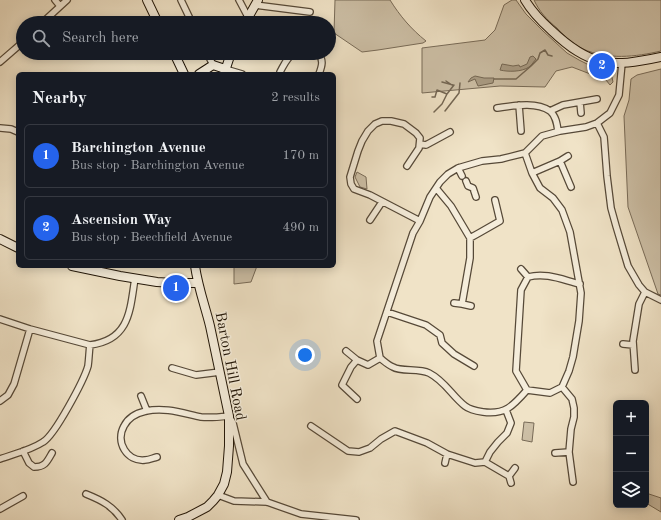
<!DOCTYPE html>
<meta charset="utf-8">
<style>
:root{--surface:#171b24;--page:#20242c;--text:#f1f3f6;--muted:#9ea1a6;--line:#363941;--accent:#2563eb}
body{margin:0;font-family:"Old Standard TT",serif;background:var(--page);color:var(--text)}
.controls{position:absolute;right:12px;bottom:12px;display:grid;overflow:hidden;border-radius:6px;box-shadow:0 2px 10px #0003}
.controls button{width:36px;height:36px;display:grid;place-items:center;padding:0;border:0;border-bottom:1px solid var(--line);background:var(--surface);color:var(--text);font:20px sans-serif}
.you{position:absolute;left:305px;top:355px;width:14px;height:14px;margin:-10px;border:3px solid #fff;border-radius:50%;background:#1a73e8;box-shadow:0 0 0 6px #1a73e833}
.badge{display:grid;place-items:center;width:26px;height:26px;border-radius:50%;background:var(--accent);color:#fff;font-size:13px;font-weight:700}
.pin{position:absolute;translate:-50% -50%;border:2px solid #fff;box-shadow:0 1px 4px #0006}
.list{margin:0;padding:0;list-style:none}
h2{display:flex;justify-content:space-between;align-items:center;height:52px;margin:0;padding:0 16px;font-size:17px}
h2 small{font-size:13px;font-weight:400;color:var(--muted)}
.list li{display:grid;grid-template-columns:26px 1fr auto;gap:12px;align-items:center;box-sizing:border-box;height:64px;margin:0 8px 8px;padding:0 8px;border:1px solid var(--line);border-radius:6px}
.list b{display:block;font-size:15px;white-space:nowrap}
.list p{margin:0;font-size:13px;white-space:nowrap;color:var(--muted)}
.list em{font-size:13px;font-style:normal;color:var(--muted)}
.icon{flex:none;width:22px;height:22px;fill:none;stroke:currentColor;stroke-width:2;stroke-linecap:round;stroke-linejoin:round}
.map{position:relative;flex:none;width:661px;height:520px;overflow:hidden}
.search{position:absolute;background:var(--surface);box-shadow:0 2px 10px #0003;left:16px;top:16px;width:320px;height:44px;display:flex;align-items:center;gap:10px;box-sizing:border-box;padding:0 14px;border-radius:22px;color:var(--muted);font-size:15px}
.panel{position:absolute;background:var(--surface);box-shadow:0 2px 10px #0003;left:16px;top:72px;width:320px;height:196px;border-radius:6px}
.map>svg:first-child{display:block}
</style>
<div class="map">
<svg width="661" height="520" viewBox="0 0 661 520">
<rect width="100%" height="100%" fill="#f0e3c7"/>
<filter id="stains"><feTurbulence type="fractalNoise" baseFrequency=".005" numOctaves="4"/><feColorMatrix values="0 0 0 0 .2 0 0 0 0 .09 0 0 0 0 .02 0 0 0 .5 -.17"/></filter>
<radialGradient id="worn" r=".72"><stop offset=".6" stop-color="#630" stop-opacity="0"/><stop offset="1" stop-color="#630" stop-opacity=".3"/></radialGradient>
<path fill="#cdc0a7" stroke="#786b58" d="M335,0H390C400,16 411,29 426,41L423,43L378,50L362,52L334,33Z
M512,0H516L526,14L543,31L567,53L579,60L595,68L605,69L611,73L613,82L610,85L606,80L572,67L556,71L545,87L500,86L422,93V48L485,40L495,30L504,5Z
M534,0H661V51C635,57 608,60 583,49C573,44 564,36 557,28C547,20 539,11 534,0Z
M661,69V295L658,294L628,207L624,116L629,100L631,79L637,75Z
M357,172L366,177L367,189L360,187L355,177Z
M234,266H257L251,282L234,284Z
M524,422L534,423L532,442L522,440Z
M649,494L661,498V512L646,503V499Z"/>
<path fill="#aa9d86" stroke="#746754" d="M533,56L536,59C534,61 532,65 529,67C522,72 508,72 500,70L502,64L513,66L519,65L520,67L527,64L530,57Z
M475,76L484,78H494L493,83L478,86L475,79L468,82L471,78Z"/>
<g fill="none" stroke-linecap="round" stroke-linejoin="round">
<path stroke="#746754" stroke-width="1.5" d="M494,79H516L531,66L538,59L540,53L545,50L548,55L552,56
M446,81L452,85
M442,82L453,85
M432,97H435L437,90L447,94
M445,111L459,93L460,83
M434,112L442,104L447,94L454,85"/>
<defs>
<path id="street" d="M55,0L60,6
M181,0L192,23
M239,0L248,17
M255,5L310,12
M42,23L67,0
M207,53L213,65
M318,53C324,60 322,66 319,74
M0,62L23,42
M225,69L242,74
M280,74V72C284,65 287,57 294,53
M580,102L581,113
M519,105L521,131
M497,108C512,106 536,101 550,111C556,116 557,124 558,131
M550,111L563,105L597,99
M597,123L604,137L607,176L611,208L616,226L628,266L639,285L645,292L639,304L633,341L635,370
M0,128L11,129L18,132
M420,144L426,145L450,132
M525,153L501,159L482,161L458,168L448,174L440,182L430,197L420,221L413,233L377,341L380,358C384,361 388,365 393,367C401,372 419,368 429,373C445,381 452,396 465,406C470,410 476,411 483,412C505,415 513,406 527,390
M525,153L532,173L540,188L553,198L562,210L570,232L581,293L579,321L573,357L569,371L562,387L550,393L527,390
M525,153L542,136L560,131L586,127L597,123L610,113L619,95L622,63
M560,161L568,156
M407,166L419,148L420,138L416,133L404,124L391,121H382L375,124L368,131L362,141L358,151L350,177L351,184L354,189L370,195L420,221
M458,168L462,176
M532,173L560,161L571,187
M466,181L468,186L473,188L476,197
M436,188L451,206L470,238V258L462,304L454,303
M370,220L382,202
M470,238L479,233L500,221L495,200
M521,269L528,277
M645,292L661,300
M462,304L471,306
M387,312L426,325L440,335L442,343L454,354L474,366
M0,319L30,329L90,345
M623,344L633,345
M346,351L357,360L368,365L380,358
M357,360L351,367L342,385L357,399
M172,368L196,375L220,372
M562,387L572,399L574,408V417L571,429L569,452L573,482
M527,390L516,371L521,290L528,277C546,272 563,280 580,284
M141,396L147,411
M0,401L8,395L14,384L30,329
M311,426L348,451L359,452L370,448L381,439L395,431L427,443L447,454L475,463L485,462L490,452L498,442L507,433L511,423L506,410
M23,451L29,463L34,467C45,467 47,462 52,453
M555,453L569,452
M157,457C153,458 149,460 145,460C127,462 115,442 124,426C128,418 137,413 146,411C165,407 182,413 201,417C210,418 219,417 229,416L233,423L243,464L267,502
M0,459C14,454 31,450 43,442C55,435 84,380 88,366C89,359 89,352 90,345C130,340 130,310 135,278
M485,462L509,476L511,483
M445,463L447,454
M509,476L515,468
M86,494C101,500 113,506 122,520
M218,495L234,501L267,502L301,514L356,520
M0,509L23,496"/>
<path id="secondary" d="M147,0L158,23
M525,0C532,12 541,21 551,30C590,67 610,68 661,57
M245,23L258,0
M174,53L184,74
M199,74L213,65L225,69
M224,74L231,53
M0,239L18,248
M72,266L120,276L157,282L174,283H198
M179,520L188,517L207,507L213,501L218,495L224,484L227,472L229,446V416L210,326C205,306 198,287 195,266"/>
</defs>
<use href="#street" stroke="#564938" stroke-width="8"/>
<use href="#secondary" stroke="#221608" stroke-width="10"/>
<use href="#street" stroke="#f5eddb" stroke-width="5.5"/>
<use href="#secondary" stroke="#f5eddb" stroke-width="8"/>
</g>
<g text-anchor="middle" stroke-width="3" stroke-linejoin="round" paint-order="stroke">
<g font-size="15" fill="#221608" stroke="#f5eddb">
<text transform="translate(231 366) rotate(79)" y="5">Barton Hill Road</text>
</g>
</g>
<rect width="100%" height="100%" filter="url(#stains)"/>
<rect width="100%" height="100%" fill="url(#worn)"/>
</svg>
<div class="controls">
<button>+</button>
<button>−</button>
<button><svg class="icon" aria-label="layers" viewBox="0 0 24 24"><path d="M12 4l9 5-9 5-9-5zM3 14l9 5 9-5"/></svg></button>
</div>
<div class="you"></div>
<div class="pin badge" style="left:176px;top:288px">1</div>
<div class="pin badge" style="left:602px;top:66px">2</div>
<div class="search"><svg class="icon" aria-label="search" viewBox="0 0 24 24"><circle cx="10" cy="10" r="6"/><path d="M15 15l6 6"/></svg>Search here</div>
<section class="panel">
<h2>Nearby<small>2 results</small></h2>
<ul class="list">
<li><span class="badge">1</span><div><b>Barchington Avenue</b><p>Bus stop · Barchington Avenue</p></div><em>170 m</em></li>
<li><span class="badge">2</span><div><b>Ascension Way</b><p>Bus stop · Beechfield Avenue</p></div><em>490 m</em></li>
</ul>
</section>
</div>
